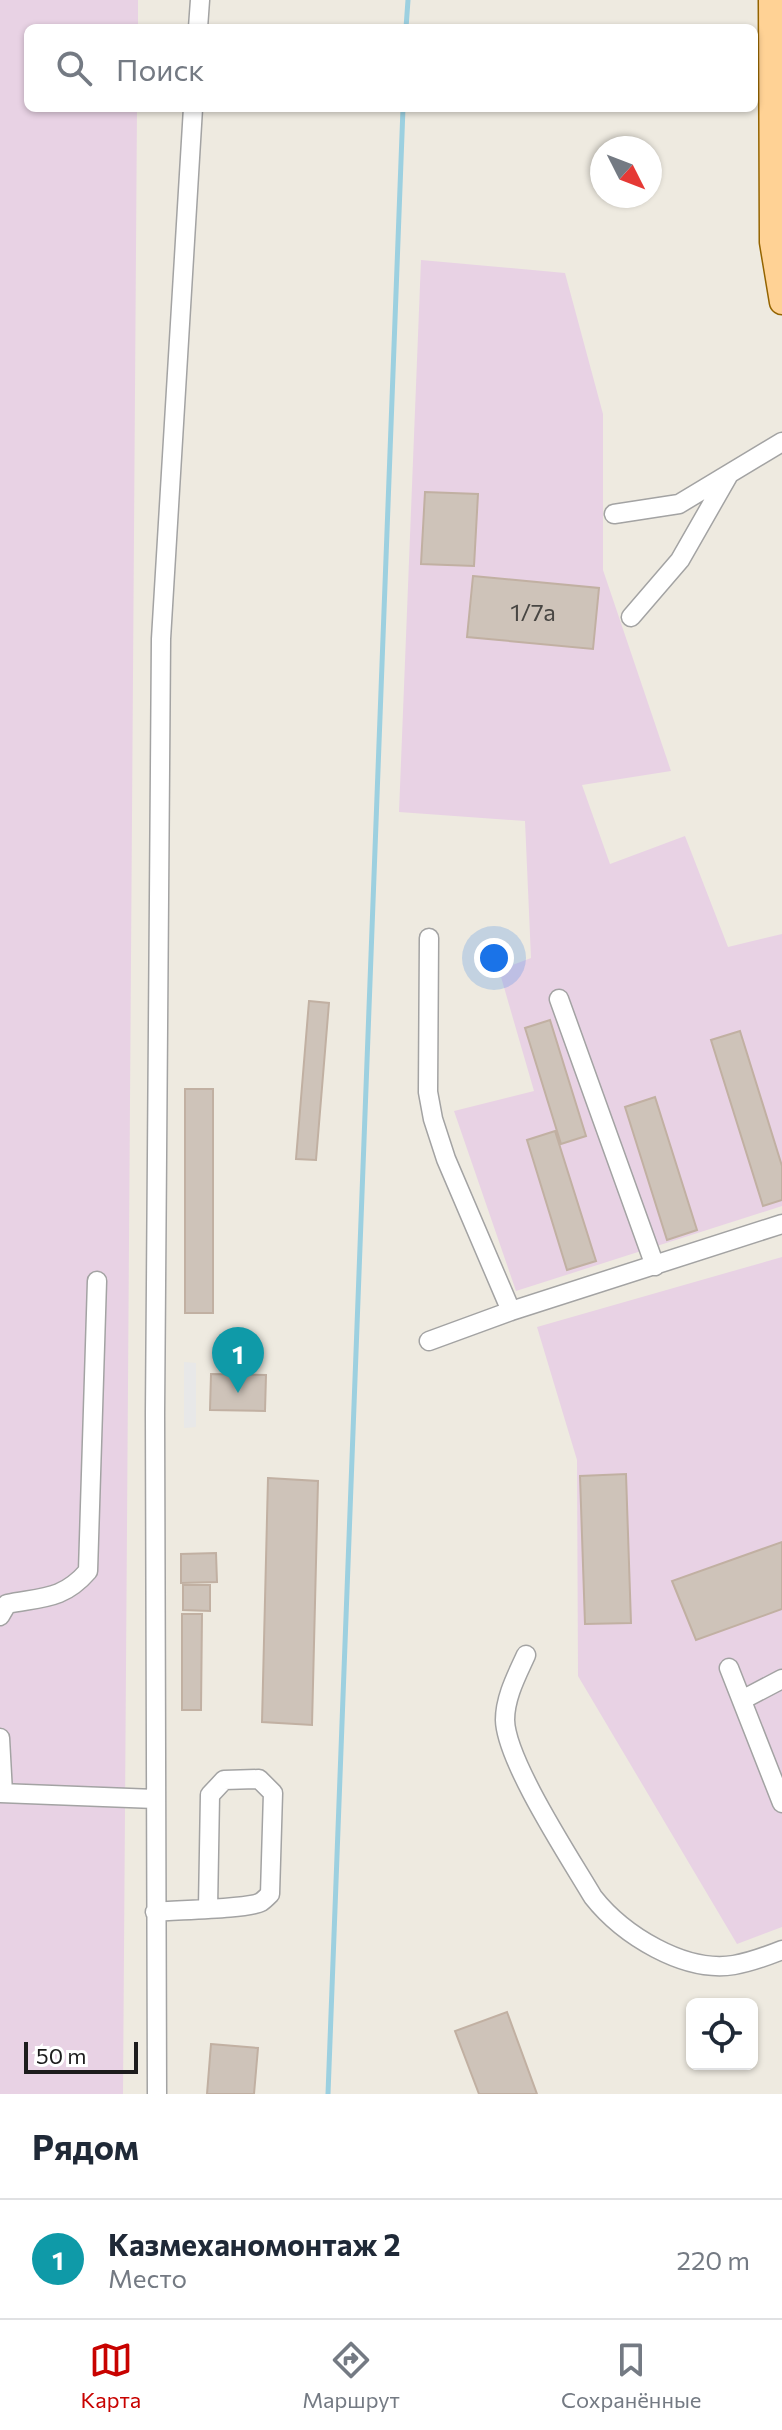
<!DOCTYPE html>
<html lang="ru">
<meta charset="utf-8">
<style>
:root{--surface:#fff;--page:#f6f6f7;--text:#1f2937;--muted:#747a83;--line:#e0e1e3;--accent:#c80200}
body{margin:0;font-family:Commissioner,sans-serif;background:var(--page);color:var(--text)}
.controls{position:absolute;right:24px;bottom:24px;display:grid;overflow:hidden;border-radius:12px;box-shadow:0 2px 6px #0004}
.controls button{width:72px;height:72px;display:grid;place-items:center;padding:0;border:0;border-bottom:2px solid var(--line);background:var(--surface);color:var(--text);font:40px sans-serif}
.compass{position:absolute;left:590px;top:136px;width:72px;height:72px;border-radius:50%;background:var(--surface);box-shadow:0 2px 6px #0004;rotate:132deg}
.scale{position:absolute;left:24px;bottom:20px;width:114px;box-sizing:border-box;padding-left:8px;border:4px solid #1c1c1c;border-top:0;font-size:22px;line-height:28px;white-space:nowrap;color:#1c1c1c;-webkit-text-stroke:6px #fff;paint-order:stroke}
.you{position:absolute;left:494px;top:958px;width:28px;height:28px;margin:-20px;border:6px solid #fff;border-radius:50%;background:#1a73e8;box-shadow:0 0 0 12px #1a73e833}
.badge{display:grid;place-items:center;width:52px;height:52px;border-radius:50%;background:var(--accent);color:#fff;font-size:26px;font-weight:700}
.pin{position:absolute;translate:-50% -66px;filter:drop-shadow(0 2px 4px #0008)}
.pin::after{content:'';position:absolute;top:42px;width:28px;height:24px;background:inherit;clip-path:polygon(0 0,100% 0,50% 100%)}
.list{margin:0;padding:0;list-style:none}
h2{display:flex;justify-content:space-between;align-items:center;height:104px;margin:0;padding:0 32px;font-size:34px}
h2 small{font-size:26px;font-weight:400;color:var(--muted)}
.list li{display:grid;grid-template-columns:52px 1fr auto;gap:24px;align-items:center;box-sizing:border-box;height:120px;padding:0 32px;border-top:2px solid var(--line)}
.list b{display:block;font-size:30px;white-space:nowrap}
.list p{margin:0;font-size:26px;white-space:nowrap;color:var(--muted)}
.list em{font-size:26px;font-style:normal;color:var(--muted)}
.icon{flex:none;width:44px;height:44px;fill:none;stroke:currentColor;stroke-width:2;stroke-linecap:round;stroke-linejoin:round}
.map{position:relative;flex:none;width:782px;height:2094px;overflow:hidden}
.search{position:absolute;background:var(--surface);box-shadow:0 2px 6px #0004;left:24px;right:24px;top:24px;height:88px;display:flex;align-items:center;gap:20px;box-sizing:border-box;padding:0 28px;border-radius:12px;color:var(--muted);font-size:30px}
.sheet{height:224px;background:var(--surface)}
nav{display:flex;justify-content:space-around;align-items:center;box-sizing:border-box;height:112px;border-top:2px solid var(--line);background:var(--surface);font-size:22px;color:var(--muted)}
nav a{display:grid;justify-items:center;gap:4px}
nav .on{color:var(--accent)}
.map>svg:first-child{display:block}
</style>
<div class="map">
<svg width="782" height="2094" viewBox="0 0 782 2094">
<rect width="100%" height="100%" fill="#eeeae0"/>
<path fill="#e8d2e4" d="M0,0H138V28H28V108H137L123,2094H0Z
M421,260L565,273L603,414V570L671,771L582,785L610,864L685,836L728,947L782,934V1206L516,1291L454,1111L534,1091L499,970L531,958L525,821L399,812Z
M782,1257V1927L737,1944L578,1676L577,1460L537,1327Z"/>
<path fill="#e8e8e8" d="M184,1362L196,1363V1427L184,1428Z"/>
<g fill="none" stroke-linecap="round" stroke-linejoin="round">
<path stroke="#9cd0e0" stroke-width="5" d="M406,28L408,0
M328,2094L403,108"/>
</g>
<path fill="#cec3b9" stroke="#c1b0a2" stroke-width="2" d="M425,492L478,494L474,566L421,564Z
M473,576L599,588L593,649L467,637Z
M309,1001L329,1003L316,1160L296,1159Z
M550,1020L586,1136L561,1144L525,1028Z
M740,1031L782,1166V1200L763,1206L711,1040Z
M185,1089H213V1313H185Z
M655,1097L697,1230L667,1240L625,1107Z
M555,1131L596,1261L567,1270L527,1140Z
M211,1374L266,1375L265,1411L210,1410Z
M626,1474L631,1623L585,1624L580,1476Z
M268,1478L318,1481L312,1725L262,1722Z
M782,1542V1609L696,1640L672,1581Z
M216,1553L217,1582L181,1583V1554Z
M183,1585H210V1611L183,1610Z
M182,1614H202L201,1710H182Z
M507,2012L537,2094H479L455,2031Z
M211,2044L258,2048L254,2094H207Z"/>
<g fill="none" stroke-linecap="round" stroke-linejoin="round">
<defs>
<path id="minor" d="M198,28L200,0
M614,514L679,504L782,442
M631,617L680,560L728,476
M429,938L428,1092L433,1119L446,1159L511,1311
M559,999L655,1266
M429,1341L511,1311L782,1224
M0,1616L7,1604C42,1597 63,1600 88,1571L97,1281
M526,1655C517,1675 505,1697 505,1720C506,1761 570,1858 593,1897C623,1935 684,1973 734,1965C751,1962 767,1956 782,1950
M729,1668L782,1803
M742,1700L782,1679
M0,1738L3,1793
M0,1793L155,1799
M155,1912C174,1910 249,1909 261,1902C264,1900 267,1897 270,1894L273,1793L259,1779L224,1780L210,1795L208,1908
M157,2094L155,1414L161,639L193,108"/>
<path id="major" d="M771,0L772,242L782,302"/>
</defs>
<use href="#minor" stroke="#a3a3a3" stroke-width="21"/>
<use href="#major" stroke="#946400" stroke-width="27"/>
<use href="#minor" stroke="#fff" stroke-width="18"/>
<use href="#major" stroke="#ffd295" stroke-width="24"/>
</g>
<g text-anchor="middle" stroke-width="6" stroke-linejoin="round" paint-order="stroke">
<g font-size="24" fill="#484643">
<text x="533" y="621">1/7а</text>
</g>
</g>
</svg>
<div class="controls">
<button><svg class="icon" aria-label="locate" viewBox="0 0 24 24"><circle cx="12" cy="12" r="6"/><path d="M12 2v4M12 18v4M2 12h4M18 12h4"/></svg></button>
</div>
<svg class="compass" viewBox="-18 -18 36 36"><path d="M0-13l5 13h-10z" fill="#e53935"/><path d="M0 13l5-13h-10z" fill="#747a83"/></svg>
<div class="scale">50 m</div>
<div class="you"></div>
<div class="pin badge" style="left:238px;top:1393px;background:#0f9aa8">1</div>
<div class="search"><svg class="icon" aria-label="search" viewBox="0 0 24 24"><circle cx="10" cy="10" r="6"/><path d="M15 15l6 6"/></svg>Поиск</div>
</div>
<section class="sheet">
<h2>Рядом<small></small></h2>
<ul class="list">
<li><span class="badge" style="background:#0f9aa8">1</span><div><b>Казмеханомонтаж 2</b><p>Место</p></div><em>220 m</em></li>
</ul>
</section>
<nav>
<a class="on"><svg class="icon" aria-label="map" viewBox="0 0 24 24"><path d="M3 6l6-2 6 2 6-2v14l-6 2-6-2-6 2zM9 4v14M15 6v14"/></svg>Карта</a>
<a><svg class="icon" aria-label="directions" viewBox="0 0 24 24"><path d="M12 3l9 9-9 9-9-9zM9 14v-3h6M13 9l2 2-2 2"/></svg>Маршрут</a>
<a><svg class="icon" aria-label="saved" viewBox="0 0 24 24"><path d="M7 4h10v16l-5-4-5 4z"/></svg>Сохранённые</a>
</nav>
